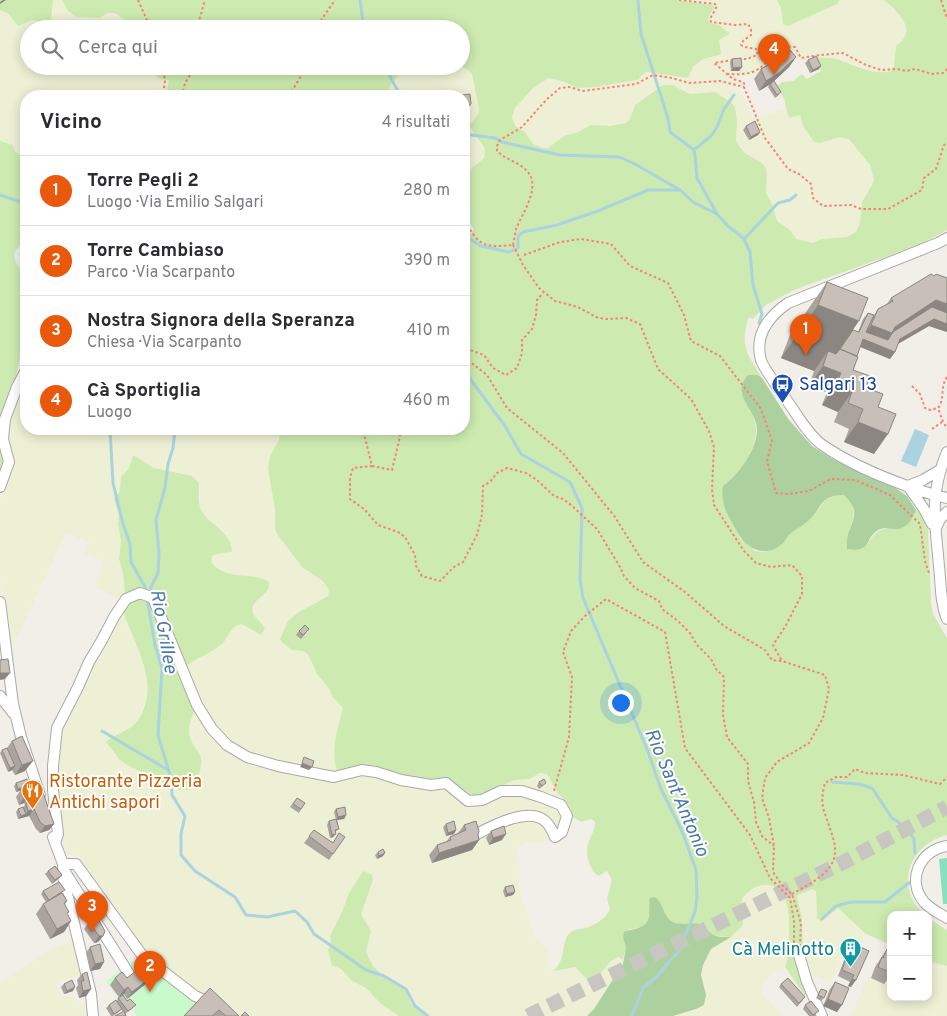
<!DOCTYPE html>
<html lang="it">
<meta charset="utf-8">
<style>
:root{--surface:#fff;--page:#f2f2f3;--text:#2b2b33;--muted:#7c7c81;--line:#e1e1e2;--accent:#ea580c}
body{margin:0;font-family:Overpass,sans-serif;background:var(--page);color:var(--text)}
.controls{position:absolute;right:15px;bottom:15px;display:grid;overflow:hidden;border-radius:10px;box-shadow:0 2px 12px #0003}
.controls button{width:45px;height:45px;display:grid;place-items:center;padding:0;border:0;border-bottom:1px solid var(--line);background:var(--surface);color:var(--text);font:25px sans-serif}
.you{position:absolute;left:620px;top:702px;width:18px;height:18px;margin:-12px;border:4px solid #fff;border-radius:50%;background:#1a73e8;box-shadow:0 0 0 8px #1a73e833}
.badge{display:grid;place-items:center;width:32px;height:32px;border-radius:50%;background:var(--accent);color:#fff;font-size:16px;font-weight:700}
.pin{position:absolute;translate:-50% -41px;filter:drop-shadow(0 1px 2px #0008)}
.pin::after{content:'';position:absolute;top:26px;width:18px;height:15px;background:inherit;clip-path:polygon(0 0,100% 0,50% 100%)}
.list{margin:0;padding:0;list-style:none}
h2{display:flex;justify-content:space-between;align-items:center;height:65px;margin:0;padding:0 20px;font-size:21px}
h2 small{font-size:16px;font-weight:400;color:var(--muted)}
.list li{display:grid;grid-template-columns:32px 1fr auto;gap:15px;align-items:center;box-sizing:border-box;height:70px;padding:0 20px;border-top:1px solid var(--line)}
.list b{display:block;font-size:19px;white-space:nowrap}
.list p{margin:0;font-size:16px;white-space:nowrap;color:var(--muted)}
.list em{font-size:16px;font-style:normal;color:var(--muted)}
.icon{flex:none;width:28px;height:28px;fill:none;stroke:currentColor;stroke-width:2;stroke-linecap:round;stroke-linejoin:round}
.map{position:relative;flex:none;width:947px;height:1016px;overflow:hidden}
.search{position:absolute;background:var(--surface);box-shadow:0 2px 12px #0003;left:20px;top:20px;width:450px;height:55px;display:flex;align-items:center;gap:12px;box-sizing:border-box;padding:0 18px;border-radius:28px;color:var(--muted);font-size:19px}
.panel{position:absolute;background:var(--surface);box-shadow:0 2px 12px #0003;left:20px;top:90px;width:450px;height:345px;border-radius:20px}
.map>svg:first-child{display:block}
</style>
<div class="map">
<svg width="947" height="1016" viewBox="0 0 947 1016">
<rect width="100%" height="100%" fill="#f2efe9"/>
<path fill="#eef0d5" d="M53,0H62L68,11L77,17L108,13H114L118,15L137,29H29V66H153L154,70L169,80L166,96H26V161L4,141H0V10L9,14L12,18L27,22L32,20L42,23L53,14Z
M675,0H777L780,3L782,19L788,26L837,4L840,0H884L901,16L906,30L904,40L896,46L894,66L891,71L881,73L869,70L834,58L815,57L803,61L786,55L778,60L767,70L738,79V90L743,96L752,117H758L786,109L789,118L800,115L805,130L829,139L840,137L849,139L867,160L873,175L874,180L872,185L862,203L860,223L856,232L852,235L842,238H827L813,243L806,242L796,239L790,230L777,221L773,206L766,193L767,178L766,168L762,163L745,153L739,146L736,141L737,122L732,103L715,92L690,94L677,87L658,88L635,105L630,119L626,123L610,126L591,125L578,132L564,136L548,148H543L533,144L524,132L516,127L512,118L515,108L533,88L549,78L565,82L579,88L596,87L637,80L646,72L678,77L690,76L693,67L703,59L719,55L721,51L719,40L728,35L718,24H712L708,21L709,16L714,9L713,5Z
M403,66H461L468,70L472,74L479,109L478,114L471,122V131L484,147L485,152L484,158L471,169L464,189V96H388L387,92L389,87L400,74Z
M26,379V429H280V440L270,456L268,469L275,509V529L289,551L302,567L323,581L329,590L328,595L299,612L292,650L303,651L308,654L317,674L330,690L332,696L343,708L336,737L343,770L360,765H373L401,777L490,792L514,780L530,779L539,773L547,774L557,792L565,801L570,815L555,842L546,840L538,843L527,842L518,847L517,852L520,868L519,884L522,900L530,920L534,936L548,952L549,968L553,971L575,967L587,979H595L611,961L618,957L623,959V964L594,1009L587,1016H428L411,1004L406,989L384,976L373,966L368,958L366,952L371,931L361,914L373,880L345,902L342,912L330,936L331,942L328,950L341,969L352,981L366,988L381,1004L399,1016H232L133,942L79,857L66,853L57,784L60,729L122,609L129,630L136,642L146,673V702L137,721L129,729L110,738L198,752L191,742L189,732L191,717L196,710L185,667L194,659L206,654L225,640L231,629L236,625L242,623L261,635L265,628L253,614V606L256,601L265,595L264,578L241,576L237,574H231L216,569L211,562L212,556L219,552L228,553L218,526L205,515L200,507L199,483L160,468L154,469L131,459L129,468L121,477L120,491L114,499L119,515L118,524L121,541L119,559L123,573L125,594L118,598L95,587L104,562L85,554L89,542L66,533L15,642L9,646L0,578V501L13,460L7,431L20,391Z
M770,885L780,890L786,899L789,922L787,962L785,967L774,971L760,988L765,997L783,1016H673L684,1012L695,1011L704,985L701,975L703,965L711,949L731,937L743,925L742,900L748,891L758,886Z
M812,889L816,891L817,917L821,922L838,908L866,934L853,949L846,945L831,982L816,976L812,983L803,953L802,918L797,896Z
M74,941L81,972L77,976L62,980L57,983V988L63,997L74,996L77,1000L81,1003L87,1002V1016H0V981L10,977L49,950Z
M928,961L947,966V1016H851L868,977L891,986V997H928Z"/>
<path fill="#cdebb0" d="M0,0H53L51,19L47,23L32,20L18,26L9,14L0,10Z
M62,0H675L713,5L715,6C713,11 708,15 708,21C711,24 713,23 718,25C723,26 724,31 729,32L728,35L719,40L721,53L719,55L703,59L693,67L688,78L646,72L637,80L596,87L577,88L565,82L549,78L533,88L515,108L512,118L516,127L524,131L533,144L543,148H548L564,136L578,132L591,125L610,126L626,123L630,119L635,105L663,85H672L690,94L715,92L732,103L735,107L737,122L736,141L739,146L745,153L762,163L766,168L767,178L766,193L773,206L777,221L790,230L796,239L813,243L822,239L847,237L856,232L860,223L862,202L872,185L874,180L870,165L849,139L840,137L820,143L814,142L803,126L800,115L789,118L786,109L785,101L777,87L782,82L793,81L802,74L807,79L821,71L815,57C822,58 829,57 836,59C853,64 872,76 891,71L894,66L896,46C919,30 898,12 884,0H947V230L921,244L794,290L766,305L753,319L749,317C739,345 747,354 762,378L758,375L741,393C746,402 753,412 755,422C761,445 740,473 723,486L740,538L755,551L765,552L774,549L782,543L789,535L813,517L825,500L834,496L844,494C856,506 856,515 849,530L866,546C876,532 878,527 898,529L913,518L916,510C923,514 925,519 928,527L931,603L933,614L947,638V835C909,845 893,887 925,915H891V945L866,934L838,908L821,922L817,918L816,891L812,889L797,896L802,918L803,953L812,983L805,996L785,967L787,962C788,942 797,887 768,885C756,884 748,891 742,899L743,925L731,937L715,936L711,934L707,929L694,924L683,925L673,922L649,902C650,920 649,928 629,929L623,938L626,947L623,959L618,957L611,961L595,979H587L575,967L553,971C567,961 560,940 571,932C575,929 581,929 586,928C595,925 607,918 610,909L607,899L612,880L607,871L598,876C589,868 584,853 589,841C592,834 595,829 595,822L591,819L581,822L570,815L565,801L557,792L547,774L539,773L530,779L514,780L490,792L475,797L450,781L401,777L373,765H360L343,770H337C330,751 338,727 343,708L332,696L330,690L317,674L308,654L303,651L292,650L283,643L280,639L288,621L299,612L328,596L329,590L323,581L302,567L277,534L275,529V509L268,469L270,456L279,440L280,429H464V244L474,229L464,215V189L471,169L484,158L485,152L484,147L469,126L478,114L479,109L472,74L468,70L461,66V29H137L118,15L114,13H108L99,18L77,17L68,11Z
M777,0H840L837,4L788,26L783,24L781,8Z
M153,66H403C401,78 386,84 388,96H166L169,80L160,79L156,75Z
M0,141L13,145L15,151L26,161V242C0,257 25,266 26,284C29,318 20,352 15,385L12,395L6,455L0,479Z
M133,455L154,468L192,476L199,483C199,490 198,499 200,507C204,522 231,530 232,551C225,554 219,552 212,556L211,562C226,582 255,571 269,582C271,598 246,599 254,615C257,619 262,624 265,628L261,635L242,624C230,626 230,635 223,643C212,653 196,658 185,667L154,594C143,590 136,588 125,594L123,573L119,559L121,541L118,524L119,515L114,499L120,491L121,477L129,468Z
M139,596L149,602L154,610L195,710C190,720 186,734 193,744C196,749 200,753 201,758C203,769 196,780 192,789L179,790L129,766L120,760L106,742C115,733 130,732 138,720C162,684 134,644 122,609L127,601Z
M363,871L372,875L373,880L361,914L371,931L366,952L373,966L384,977L406,989L411,1004L428,1016H399L381,1004L366,988L352,981L341,969L332,965L328,950L331,942L330,936L342,912L349,893Z
M928,918L947,930V966L928,961Z"/>
<path fill="#add19e" d="M748,375H758L762,378L789,420L812,446L834,460L869,477L894,487L907,496L916,510C913,518 907,528 898,529C891,530 885,526 878,530C864,538 873,553 847,549C844,524 867,517 844,495C837,495 831,496 825,500C820,504 818,510 814,515C808,523 797,528 789,535C787,537 785,541 782,544C766,558 747,550 738,533C729,517 720,505 723,486C738,475 756,451 757,431C758,409 729,396 748,375Z
M655,897C663,903 663,914 670,920C679,927 691,922 700,924C706,926 707,931 712,934C717,938 725,937 731,937L711,949L703,965L701,975L706,995L704,1005C694,1011 684,1012 673,1016H587L594,1009L623,964L626,947L623,938L624,932C630,929 635,930 640,927C654,922 647,908 650,898Z"/>
<path fill="#c8facc" d="M143,958L218,1016H137L134,1012L135,1008L122,997L118,998L106,981L131,962Z"/>
<path fill="#88e0be" d="M947,858V904H943L939,859Z"/>
<path fill="#aad3df" d="M915,429L929,435L916,467L901,461Z"/>
<g fill="none" stroke-linecap="round" stroke-linejoin="round">
<path stroke="#aad3df" stroke-width="3" d="M360,0L364,29
M638,0L641,34L668,118L670,132L694,150L695,155L697,178L717,214L728,226L744,239L750,252L753,285L762,314L759,323
M387,66L391,79L401,96
M464,134L495,138L502,142L560,155L619,157L635,164L680,190L693,202L717,214
M694,150L711,136L717,127L724,109L734,95
M0,195L26,204
M464,235L481,246L509,252L518,248V236L523,232L557,225L598,211L648,190H679
M744,239L778,203L790,200L796,195
M468,376L505,426L521,454L570,482L582,508L580,580L583,598L647,749L661,789L682,831L696,870L697,897L695,912L679,951L656,977L643,988L632,1016
M110,429L113,483L123,524L130,544L131,562L145,587L155,645L162,668L158,735L171,778L172,795L185,816L181,834V855L195,871L235,897L246,915L267,917L295,911L307,922L314,934L330,945L366,970L384,976L406,989L415,1006L428,1016
M150,594L151,587L158,573L159,553L156,520L165,488L168,464L173,448L175,429
M102,731L168,770
M832,782L859,784L872,788L892,818L904,826L914,839L915,853
M822,919L836,906L851,902H885L910,882"/>
<path stroke="#c8c6c1" stroke-width="15" stroke-dasharray="15 8" stroke-linecap="butt" d="M528,1016L846,861L947,807"/>
<defs>
<path id="minor" d="M947,238L938,243L788,303C768,317 754,335 761,360C764,370 782,392 788,402C798,416 807,433 821,444C848,463 877,475 907,486C921,491 933,495 947,498
M947,452C929,496 935,520 939,566C941,584 940,602 947,619
M908,486L924,509L932,524
M908,486L923,480L940,470
M0,487L9,462L3,439L5,419L17,387L26,370
M936,528L940,519L947,512
M0,602L13,704L21,737L40,795
M0,696L13,713
M53,837L63,864V877L91,994L93,1016
M55,843L58,834L53,790V766L57,728L78,687L89,662L102,640L114,617L126,599L140,593L153,598L197,705L212,729L227,745L247,757L278,766L334,777L362,770L376,772L401,780L431,785L446,783L468,801L482,800L501,791H522L541,797L561,805L567,816L562,832L555,837C553,833 551,827 547,823C531,804 490,827 473,836
M947,846C920,850 906,880 924,902C930,909 939,913 947,918
M63,864H76L142,955L195,996L204,1000L221,1016
M65,872L129,974
M799,955L807,982L822,1016"/>
</defs>
<use href="#minor" stroke="#a9a9a9" stroke-width="12"/>
<path stroke="#fa8072" stroke-width="2" stroke-dasharray="2.5 2.5" stroke-linecap="butt" d="M138,0L151,29
M679,0L715,4L717,6L710,19L711,22L735,25L748,24L751,29V35L743,41L741,45C747,49 752,47 758,50L757,55L747,59H741
M941,0L947,19
M200,29L199,21L205,0
M315,29L335,0
M733,60L714,63L733,79L743,82L745,85L744,87L765,138L788,169L799,174L811,184L813,198L823,206L851,205L861,209H888L922,190L924,178L936,169L944,145L947,143
M162,66L165,80L163,96
M727,74C735,74 745,75 752,72C769,67 774,44 795,47L801,58L820,55L843,53L866,65L881,70L897,69L906,71L915,69L932,74L943,73L947,69
M182,96L185,83L196,66
M289,96L301,76L302,66
M464,222C469,227 471,232 476,238C486,249 500,246 513,245
M513,245L523,265L539,288L555,301L578,307L596,317L606,319L626,318L640,324L658,369L691,399L709,431L714,447L712,489L714,505L744,551L756,563L771,567L792,565L802,576V594L785,627L773,645L782,661
M513,245C514,240 515,234 516,229C522,214 542,186 527,171C519,162 506,160 497,151V146L500,140L522,127L547,99L560,88L569,87L583,91L636,84L653,75L672,78L689,83L720,81L744,87
M524,255L560,242L581,239L611,244L630,266L668,283L684,315L691,341L720,356L761,409L772,441L767,461L776,493L789,494L809,491L831,479L855,480L890,495L920,524L925,561L929,573
M464,343L470,350L484,355L493,368L506,375L517,368L522,353V340L532,329L536,315L537,300L544,292
M464,357L487,375L507,408L563,453L615,517L643,562L685,592L724,626L765,650L772,660L782,661L825,675L829,689L823,718L809,743L777,762L765,778L762,798L769,818L774,846L773,872L782,885L792,894L801,923L800,946
M947,377C940,387 945,399 938,408L943,422L947,428
M912,386L920,394L925,408L930,410L938,408
M358,429L365,438L372,466L353,468L350,478V499L364,509L378,525L398,532L405,537L415,555L416,566L422,576L440,581L454,567L463,562L477,535L482,515L483,486L490,482L497,473L507,468L526,473L537,480L554,496L563,499L571,505L597,529L620,567L624,576L635,588L659,601L662,609L678,621L690,633L697,645L711,659L716,669L724,677L723,715L727,737L748,764V781L754,802L756,822L762,836L774,846
M932,429L942,422
M372,466L392,470L399,441L401,429
M554,791L569,737L572,677L563,652L571,631L585,616L606,599L665,632L685,748L750,835L770,878L790,898L794,921V947
M792,894C802,888 813,883 822,875C845,856 832,837 825,814C821,804 822,794 825,783L836,777H847L855,769L865,773L903,775L940,784L947,777"/>
<use href="#minor" stroke="#fff" stroke-width="10"/>
</g>
<path fill="#aba49e" d="M796,57L789,67L773,82L779,95L775,98L768,87L769,85L759,91L754,79L761,69L773,67Z
M732,59L742,67L739,71H731L730,62Z
M808,60L819,69L810,73L805,63Z
M746,126L760,132L758,135L749,140L743,130Z
M936,274L947,278V332L929,326L898,344L895,352L890,359L860,347L853,370L866,388L878,407L874,454L844,442L849,429L834,422L838,412L822,405L827,392L809,386L814,371L781,358L790,335L827,282L853,330L858,332L863,319L868,313L874,315L878,309L886,305L891,298L934,276Z
M299,631L306,633L301,639L296,635Z
M12,741L25,771L15,775L12,770L8,772L0,753L2,750L7,748Z
M539,782L543,786L539,789L537,786Z
M16,783L29,785L27,788L29,787L32,783L54,824L49,830L40,833L36,829L29,816L18,819L16,812L18,809L23,807L25,805L24,803L19,805L16,797L20,791L16,792L14,786Z
M297,798L305,803L299,813L290,807Z
M336,809L346,815L344,819L337,820L339,829L335,832L333,837L330,838L327,825L329,821L336,820L334,812Z
M446,824L456,830L454,834L446,836L443,827Z
M464,825L478,835L479,840L472,850L432,863L429,855L437,845L446,842L450,837L458,833Z
M314,830L333,843L345,837L329,860L304,843Z
M491,831L502,840L489,845L486,838Z
M378,852L383,856L377,859L375,855Z
M48,871L62,875L59,878L52,884L45,874Z
M505,887L513,895L505,897L503,891Z
M43,891L63,893L67,901L65,904L67,914L71,921L64,932L50,939L36,914L43,904L46,902L41,894Z
M89,922L103,936L98,942L94,943L84,929Z
M852,943L869,951L851,987L848,986L850,982L838,976L848,950Z
M90,947L104,962L100,969L90,971L86,953Z
M887,949L891,951V975L884,984L871,978L875,967Z
M141,959L158,974L127,999L124,994L119,997L110,985L115,978H127L139,969L136,965Z
M82,974L91,989L86,996L79,998L76,988L78,985L77,980Z
M835,982L837,1012L823,1006L830,989Z
M64,984L73,991L64,994L61,987Z
M781,984L803,1000L797,1007L779,987Z
M210,988L239,1016H184Z
M821,989L824,998L821,1001L816,998Z
M118,998L133,1008L125,1014L121,1009L119,1012L113,1016H111L106,1008L109,1005L117,1001Z
M805,1005L816,1015L815,1016H809L803,1009Z"/>
<path fill="#8b8681" d="M3,0H6L0,4V2Z
M796,57L789,67L772,83L759,91L766,81Z
M821,66L819,69L810,73L813,70Z
M742,67L739,71H731L733,68Z
M471,104L469,108L464,109V106Z
M760,132L758,135L749,140L751,137Z
M936,300L947,304V321L927,314L883,347L862,339L871,325L895,327Z
M818,305L859,321L835,356L841,373L827,392L809,386L823,366L828,351L814,371L781,358Z
M934,319L947,324V332L929,326L896,345L900,339Z
M863,339L895,352L890,359L858,346Z
M836,385L852,392L838,412L822,405Z
M858,422L888,434L874,454L844,442Z
M0,673H10L5,679L0,680Z
M33,761L25,771L15,775L22,765Z
M302,763L312,767L309,770L300,767Z
M15,766L12,770L8,772L10,768Z
M29,785L26,788L16,792L18,789Z
M29,796L24,803L19,805L24,798Z
M34,809L29,816L18,819L21,816L26,814L28,811Z
M346,815L344,819L336,820L338,817Z
M54,824L49,830L40,833L45,826Z
M456,830L454,834L446,836L448,833Z
M336,834L333,837L330,838L332,835Z
M506,834L502,840L489,845L493,838Z
M479,840L472,850L432,863L439,853Z
M385,853L383,856L377,859L379,856Z
M62,875L59,878L52,884L55,880Z
M515,892L513,895L505,897L507,894Z
M71,921L64,932L50,939L57,929Z
M99,936H103L98,942L94,943Z
M104,962L100,969L90,971L95,964Z
M163,968L158,974L127,999L132,992Z
M852,979L856,980L851,987L848,986Z
M75,987L73,991L64,994L67,991Z
M128,987L124,994L119,997L124,990Z
M91,989L86,996L79,998L83,991Z
M828,999L842,1005L837,1012L823,1006Z"/>
<path fill="#c7bfb8" stroke="#8b8681" d="M790,50L796,57L779,73L766,81L761,69L771,63L773,67Z
M816,56L821,66L813,70L808,60Z
M741,58L742,67L733,68L732,59Z
M774,81L781,92L777,95L770,84Z
M432,93H447V96H432Z
M470,94L471,104L464,106V96H462V95Z
M755,121L760,132L751,137L746,126Z
M931,274L934,276L936,274L947,278V304L936,300L895,327L892,333L871,325L878,309L893,301L891,298Z
M827,282L868,298L859,321L818,305Z
M932,307L947,313V324L934,319L900,339L895,352L863,339L857,356L840,349L853,330L859,332L868,313L874,315L866,332L888,340L893,332Z
M840,349L858,357L853,370L870,376L866,388L883,394L878,407L896,414L888,434L858,422L863,409L848,403L852,392L836,385L841,373L823,366L828,351L836,354Z
M305,625L309,629L303,635L299,631Z
M8,659L10,673H0V660Z
M22,736L33,761L22,765L12,741Z
M7,748L15,766L10,768L2,750Z
M304,757L314,761L312,767L302,763Z
M27,779L29,785L18,789L16,783Z
M544,779L546,783L542,786L539,782Z
M39,781L54,824L45,826L40,822L34,809L28,811L26,804L31,802L29,796L24,798L21,790L32,786V783Z
M297,798L305,803L301,809L293,804Z
M23,807L26,814L21,816L18,809Z
M345,807L346,815L338,817L336,809Z
M336,819L339,829L335,830L336,834L332,835L329,821Z
M454,821L456,830L448,833L446,824Z
M476,821L479,831L478,835L479,840L439,853L437,845L451,840L450,837L466,830L464,825Z
M504,826L506,834L493,838L491,831Z
M314,830L333,843L339,833L345,837L333,854L309,836Z
M383,849L385,853L379,856L378,852Z
M55,866L62,875L55,880L48,871Z
M59,882L65,890L49,900L43,891Z
M513,885L515,892L507,894L505,887Z
M62,893L67,901L64,903L69,912L67,913L71,921L57,929L43,904Z
M97,917L105,931L103,936H99L89,922Z
M852,943L869,951L856,980L852,979L854,975L842,970Z
M100,944L104,962L95,964L90,947Z
M887,949L891,951V973L878,967L882,957L883,958Z
M150,951L163,968L132,992L128,987L124,990L115,978L122,972L127,978L145,964L141,959Z
M87,972L91,989L83,991L81,981H84L82,974Z
M788,978L805,997L799,1003L781,984Z
M72,980L75,987L67,991L64,984Z
M835,982L849,988L842,1005L828,999Z
M210,988L239,1016H226L219,1010L212,1016H184Z
M821,989L827,991L824,998L818,995Z
M123,995L127,1001L130,999L136,1005L128,1011L118,998Z
M116,1000L122,1009L114,1014L109,1005Z
M811,1001L819,1011L813,1015L805,1005Z
M124,1011L126,1016H115Z
M245,1012L249,1016H241Z"/>
<defs>
<symbol id="bus-pin" viewBox="-11 -11 22 30"><path d="M0 17L-7.5 6A9.5 9.5 0 1 1 7.5 6Z" fill="#1a4fb4" stroke="#fff"/><path d="M-5-6H5V4H4V6H2V4H-2V6H-4V4H-5ZM-3.5-4V0h7V-4ZM-3.5 1.2v1.5H-2V1.2ZM2 1.2v1.5H3.5V1.2Z" fill="#fff"/></symbol>
<symbol id="restaurant-pin" viewBox="-11 -11 22 30"><path d="M0 17L-7.5 6A9.5 9.5 0 1 1 7.5 6Z" fill="#e8710a" stroke="#fff"/><path d="M-5-6h1v4h1v-4h1v4h1v-4h1v5L-1.5 .5V6h-2V.5L-5-1ZM5-6V6H3V1.5H1.5Q1.5-4 5-6Z" fill="#fff"/></symbol>
<symbol id="building-pin" viewBox="-11 -11 22 30"><path d="M0 17L-7.5 6A9.5 9.5 0 1 1 7.5 6Z" fill="#0f9aa8" stroke="#fff"/><path d="M-4-6H4V6H1V3H-1V6H-4ZM-2.5-4.3h1.7v1.8h-1.7ZM.8-4.3h1.7v1.8H.8ZM-2.5-1h1.7V.8h-1.7ZM.8-1h1.7V.8H.8Z" fill="#fff"/></symbol>
</defs>
<g fill-rule="evenodd">
<use href="#bus-pin" x="770" y="372" width="25" height="34"/>
<use href="#restaurant-pin" x="20" y="778" width="25" height="34"/>
<use href="#building-pin" x="838" y="936" width="25" height="34"/>
</g>
<g text-anchor="middle" stroke-width="4" stroke-linejoin="round" paint-order="stroke">
<g font-size="18" fill="#164399" stroke="#fff" text-anchor="start">
<text x="799" y="390">Salgari 13</text>
</g>
<g font-size="18" fill="#c56008" stroke="#fff" text-anchor="start">
<text x="49" y="787">Ristorante Pizzeria<tspan x="49" dy="21">Antichi sapori</tspan></text>
</g>
<g font-size="18" fill="#0d838f" stroke="#fff" text-anchor="end">
<text x="834" y="955">Cà Melinotto</text>
</g>
<g font-size="19" font-style="italic" fill="#4a7aab" stroke="#fff">
<text transform="translate(165 631) rotate(80)" y="7">Rio Grillee</text>
<text transform="translate(678 792) rotate(67)" y="7">Rio Sant'Antonio</text>
</g>
</g>
</svg>
<div class="controls">
<button>+</button>
<button>−</button>
</div>
<div class="you"></div>
<div class="pin badge" style="left:806px;top:355px">1</div>
<div class="pin badge" style="left:150px;top:992px">2</div>
<div class="pin badge" style="left:92px;top:932px">3</div>
<div class="pin badge" style="left:774px;top:75px">4</div>
<div class="search"><svg class="icon" aria-label="search" viewBox="0 0 24 24"><circle cx="10" cy="10" r="6"/><path d="M15 15l6 6"/></svg>Cerca qui</div>
<section class="panel">
<h2>Vicino<small>4 risultati</small></h2>
<ul class="list">
<li><span class="badge">1</span><div><b>Torre Pegli 2</b><p>Luogo · Via Emilio Salgari</p></div><em>280 m</em></li>
<li><span class="badge">2</span><div><b>Torre Cambiaso</b><p>Parco · Via Scarpanto</p></div><em>390 m</em></li>
<li><span class="badge">3</span><div><b>Nostra Signora della Speranza</b><p>Chiesa · Via Scarpanto</p></div><em>410 m</em></li>
<li><span class="badge">4</span><div><b>Cà Sportiglia</b><p>Luogo</p></div><em>460 m</em></li>
</ul>
</section>
</div>
